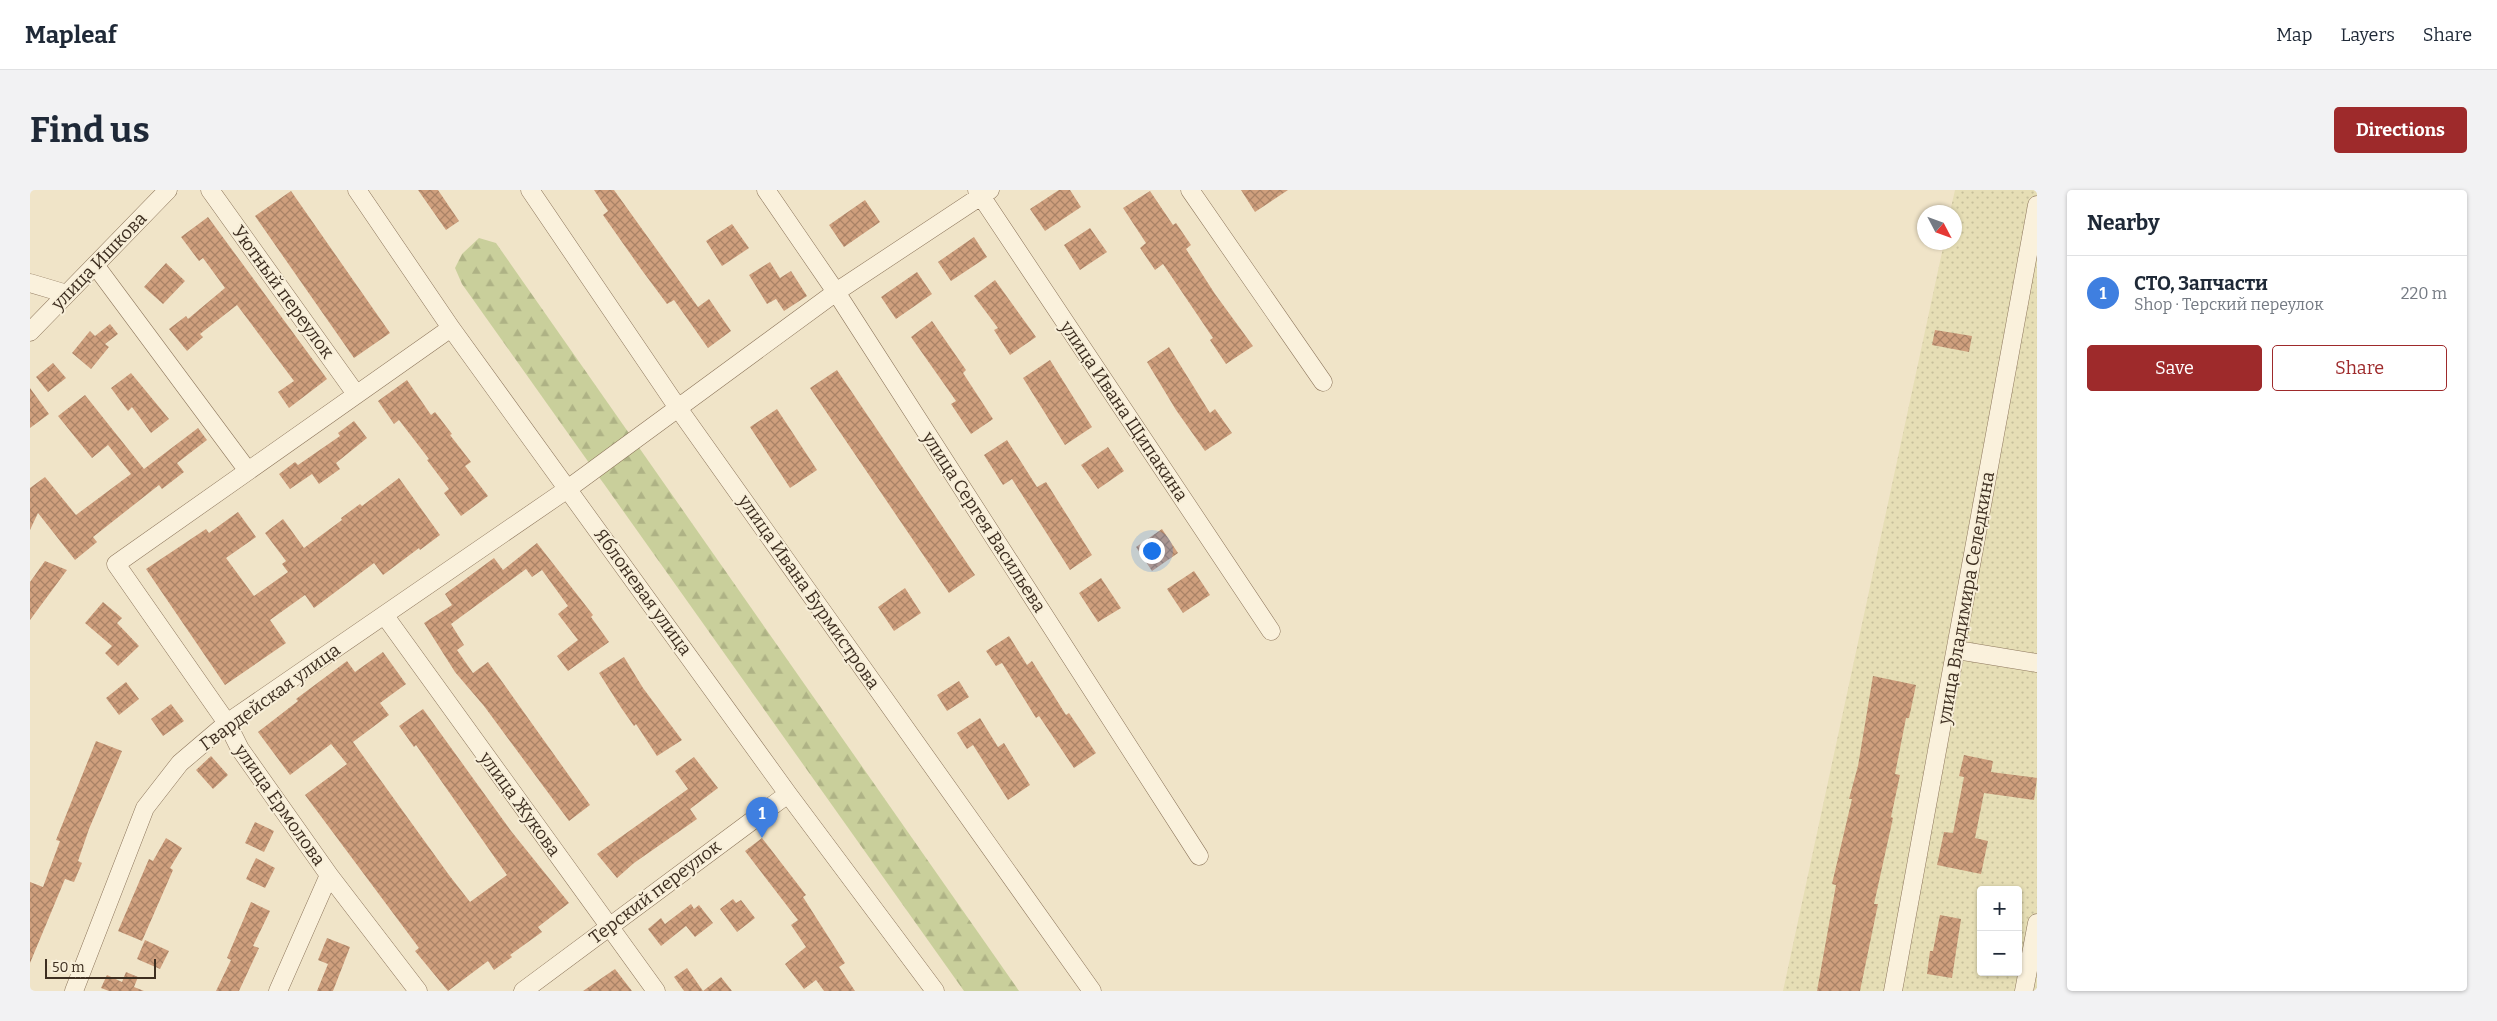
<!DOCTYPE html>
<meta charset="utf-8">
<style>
:root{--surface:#fff;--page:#f2f2f3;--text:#1f2937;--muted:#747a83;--line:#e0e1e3;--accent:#9e2a2b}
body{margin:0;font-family:Bitter,serif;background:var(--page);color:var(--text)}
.controls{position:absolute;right:15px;bottom:15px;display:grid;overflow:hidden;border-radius:5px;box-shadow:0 1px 4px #0004}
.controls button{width:45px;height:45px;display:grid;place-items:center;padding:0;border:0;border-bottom:1px solid var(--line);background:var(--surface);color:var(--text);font:25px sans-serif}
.compass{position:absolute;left:1887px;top:15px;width:45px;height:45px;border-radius:50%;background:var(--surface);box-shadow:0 1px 4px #0004;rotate:131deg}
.scale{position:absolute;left:15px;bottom:12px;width:111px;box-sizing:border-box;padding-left:5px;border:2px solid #3d2e20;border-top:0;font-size:14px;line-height:18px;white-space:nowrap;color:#3d2e20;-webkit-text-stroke:4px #f7eed8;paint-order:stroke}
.you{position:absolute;left:1121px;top:360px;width:18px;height:18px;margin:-12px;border:4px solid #fff;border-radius:50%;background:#1a73e8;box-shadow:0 0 0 8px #1a73e833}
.badge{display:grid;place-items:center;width:32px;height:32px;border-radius:50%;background:var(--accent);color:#fff;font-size:16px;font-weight:700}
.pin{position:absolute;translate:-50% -41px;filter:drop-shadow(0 1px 2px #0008)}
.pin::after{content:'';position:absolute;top:26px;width:18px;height:15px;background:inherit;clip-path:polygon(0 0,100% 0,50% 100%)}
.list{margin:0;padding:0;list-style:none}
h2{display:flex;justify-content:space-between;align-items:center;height:65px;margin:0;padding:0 20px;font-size:21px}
h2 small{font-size:16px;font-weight:400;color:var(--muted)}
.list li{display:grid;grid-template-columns:32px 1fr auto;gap:15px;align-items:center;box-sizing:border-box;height:75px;padding:0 20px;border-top:1px solid var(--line)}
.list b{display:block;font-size:19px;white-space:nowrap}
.list p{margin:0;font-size:16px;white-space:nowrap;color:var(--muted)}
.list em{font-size:16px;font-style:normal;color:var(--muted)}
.actions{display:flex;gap:10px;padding:15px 20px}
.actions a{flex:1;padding:11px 0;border:1px solid var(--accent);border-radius:5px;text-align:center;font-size:18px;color:var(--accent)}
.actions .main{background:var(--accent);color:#fff}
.map{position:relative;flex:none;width:2007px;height:801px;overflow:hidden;border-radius:5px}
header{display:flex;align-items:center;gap:30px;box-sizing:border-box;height:70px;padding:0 25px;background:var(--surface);border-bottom:1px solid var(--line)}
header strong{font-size:24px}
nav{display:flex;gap:28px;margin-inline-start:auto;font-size:18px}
.intro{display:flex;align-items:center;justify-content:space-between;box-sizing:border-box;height:120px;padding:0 30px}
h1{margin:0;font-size:35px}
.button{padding:12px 22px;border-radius:5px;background:var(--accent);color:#fff;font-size:18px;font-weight:700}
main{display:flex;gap:30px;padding:0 30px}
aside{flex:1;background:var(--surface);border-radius:5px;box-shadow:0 1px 4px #0004}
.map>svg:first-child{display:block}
</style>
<header>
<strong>Mapleaf</strong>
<nav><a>Map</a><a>Layers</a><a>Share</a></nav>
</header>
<div class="intro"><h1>Find us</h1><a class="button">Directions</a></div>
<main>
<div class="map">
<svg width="2007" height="801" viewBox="0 0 2007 801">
<defs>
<pattern id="farmland-dots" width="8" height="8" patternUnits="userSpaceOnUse" patternTransform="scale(1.25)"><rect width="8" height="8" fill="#e6deb5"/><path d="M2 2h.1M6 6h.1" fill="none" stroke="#c6bf9b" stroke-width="1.8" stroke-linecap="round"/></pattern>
<pattern id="forest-firs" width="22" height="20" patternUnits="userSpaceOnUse" patternTransform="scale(1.25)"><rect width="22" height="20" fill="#c9cf9b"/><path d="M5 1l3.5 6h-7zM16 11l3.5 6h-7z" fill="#aeb285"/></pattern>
<pattern id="building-cross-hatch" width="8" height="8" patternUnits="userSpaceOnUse" patternTransform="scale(1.25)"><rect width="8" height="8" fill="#cf9f7d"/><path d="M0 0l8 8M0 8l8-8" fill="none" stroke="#a98266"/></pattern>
</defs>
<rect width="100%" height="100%" fill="#f0e4c8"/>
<path fill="url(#farmland-dots)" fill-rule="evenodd" d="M1925,0H2007V801H1753L1914,53L1924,52V22H1920ZM1951,700H1988V782H1951Z"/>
<path fill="url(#forest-firs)" d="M449,48L466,53L989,801H934L432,94L425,78L432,64Z"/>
<path fill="url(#building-cross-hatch)" d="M388,0H408L429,31L416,40Z
M564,0H584L668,117L679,109L701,141L678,158L644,110L637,114L611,79L573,25L578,21Z
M1029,0H1040L1051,17L1015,41L1000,19Z
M1211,0H1258L1225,22Z
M261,1L360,143L324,168L225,26Z
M1120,1L1143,35L1146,33L1161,55L1156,59L1185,104L1223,156L1196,174L1180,150L1183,148L1133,74L1125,80L1110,58L1116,53L1093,18Z
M835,10L850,32L814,57L799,35Z
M178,27L297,189L259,218L248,202L264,191L207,115L170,144L173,147L157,161L139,139L156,126L158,129L195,98L173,68L169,71L151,47Z
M702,34L719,58L692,76L676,51Z
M1060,38L1077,62L1050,80L1034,55Z
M944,47L957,67L921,91L908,72Z
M740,72L750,88L761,81L777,106L754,121L746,109L737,114L719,85Z
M136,73L155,91L133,114L114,97Z
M887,82L902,104L866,129L851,107Z
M965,90L1006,147L980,165L964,140L968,138L944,106Z
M902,131L936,180L933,183L963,229L941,244L921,214L926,211L881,147Z
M80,134L88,144L75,154L79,157L61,179L42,163L60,141L65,146Z
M1905,140L1942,146L1939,162L1902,155Z
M1139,157L1180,223L1185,219L1202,243L1175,261L1146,220L1117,172Z
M1020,170L1062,237L1035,255L993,188Z
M23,173L36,188L18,202L6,187Z
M807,180L945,385L919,403L780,198Z
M101,183L139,229L121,243L102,217L98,221L81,198Z
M377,190L401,225L405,222L422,244L420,245L441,272L435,276L458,306L431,326L414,303L419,299L397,270L399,269L369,230L364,234L348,211Z
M0,198L19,224L0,238Z
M55,205L114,279L168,238L177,250L147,273L154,282L132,299L129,295L63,347L67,352L45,370L8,323L0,340V298L15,287L46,325L101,284L78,255L62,268L28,226Z
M747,219L787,280L760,298L720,237Z
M324,231L337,248L306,273L310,279L289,294L282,284L260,299L249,284L265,272L268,275L310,246L308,243Z
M977,250L1007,297L1016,292L1062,365L1040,380L982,289L973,295L954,265Z
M1078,257L1094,281L1068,299L1051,275Z
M369,288L410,345L390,360L389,358L353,385L344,373L284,418L275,405L240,430L256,453L195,495L116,379L176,339L179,343L208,322L226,347L196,368L224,406L258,382L252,374L256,371L235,343L253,329L274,358L312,330L311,328L330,314L332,316Z
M1132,339L1148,363L1122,381L1106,357Z
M507,353L563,425L561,427L579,452L538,481L527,466L548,450L528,424L538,416L512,380L502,387L496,379L421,434L434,455L427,460L443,483L458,472L560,615L539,631L454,516L425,482L394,433L422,415L415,404L464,368L473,380Z
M15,371L37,380L0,430V392Z
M1164,381L1180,405L1153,423L1137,399Z
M1071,388L1091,418L1068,432L1049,403Z
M875,398L891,423L864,441L848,417Z
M73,412L92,428L87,433L109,456L88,476L75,463L82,456L55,433Z
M979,446L997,475L1002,471L1036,525L1039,523L1066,563L1044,578L1009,526L1006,528L972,473L966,476L956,461Z
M353,462L376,494L350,513L359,525L323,552L419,685L440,712L477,685L386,555L384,557L369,536L393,519L481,641L539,713L508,737L512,742L480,765L482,767L464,780L458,771L418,801L385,761L389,758L275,605L317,574L301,554L260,585L228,542L268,511L266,509L317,471L325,482Z
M594,467L613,498L652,550L627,566L606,534L604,536L592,519L569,483Z
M1843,486L1886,495L1879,528H1876L1865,584L1870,585L1861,627L1863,628L1844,714H1848L1830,801H1787L1806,695L1802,694L1822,609H1819L1828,576Z
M929,491L939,507L917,521L907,505Z
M96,492L109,509L89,525L76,508Z
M141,514L154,531L133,546L121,529Z
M950,528L968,557L974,553L1000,595L978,610L943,555L937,559L927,543Z
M66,551L92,561L59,639L48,671L52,673L44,692L35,689L0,773V692L13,697L30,651L26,650Z
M1934,565L1963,571L1961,582L2007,588L2004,610L1954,603L1945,648L1958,651L1951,684L1907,675L1914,642L1923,643L1934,587L1929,586Z
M181,566L198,585L183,599L166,580Z
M664,567L688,598L660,619L667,629L604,673L587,688L567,664L658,599L645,581Z
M225,632L244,641L234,662L215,653Z
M136,648L152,658L140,678L143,680L112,751L88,741L119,669L123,671Z
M732,648L776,705L773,707L815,773L809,777L825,801H794L786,790L774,799L755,774L776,757L761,735L768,730L715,661Z
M226,668L245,678L235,698L216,689Z
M703,709L706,713L711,710L725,728L707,742L690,719Z
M221,712L240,721L223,756L229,758L209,801H186L201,770L197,768Z
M661,714L664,719L669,715L683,733L665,747L656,736L631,756L618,739L631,728L635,734Z
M1910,725L1931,729L1922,788L1897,784L1900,761H1903Z
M297,748L320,757L303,801H287L298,774L288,770Z
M115,750L139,761L130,779L107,769Z
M657,778L673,801H654L644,787Z
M585,779L602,801H553Z
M96,782L108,787L104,797L114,801H79L71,798L77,785L92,792Z
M691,787L702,801H673Z"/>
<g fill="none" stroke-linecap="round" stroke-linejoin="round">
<defs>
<path id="minor" d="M180,0L326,204
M327,0L421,138L758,604L905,801
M500,0L648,218L1062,801
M736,0L806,102L1169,666
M947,0L1241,441
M1160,0L1293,192
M65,75L218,281
M0,93L37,104
M0,142L138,0
M355,426L626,801
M1927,460L2007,473
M44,801L115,618L150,573L197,533L539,298L806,102L960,0
M248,801L299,685
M388,801L299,685L210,559L197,533L86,374L421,138
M493,801L758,604
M1863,801L2007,15
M1994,801L2007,733"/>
</defs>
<use href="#minor" stroke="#8d765c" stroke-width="19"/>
<use href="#minor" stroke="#faf1dc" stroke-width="18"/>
</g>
<g text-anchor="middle" stroke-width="4" stroke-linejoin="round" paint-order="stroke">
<g font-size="18" fill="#3d2e20" stroke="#f7eed8">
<text transform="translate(69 71) rotate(-46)" y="6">улица Ишкова</text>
<text transform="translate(253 102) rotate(54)" y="6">Уютный переулок</text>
<text transform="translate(1094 221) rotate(56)" y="6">улица Ивана Щипакина</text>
<text transform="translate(954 332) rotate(57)" y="6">улица Сергея Васильева</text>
<text transform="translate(613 402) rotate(54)" y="6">Яблоневая улица</text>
<text transform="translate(779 402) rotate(55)" y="6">улица Ивана Бурмистрова</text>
<text transform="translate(1936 408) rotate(-80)" y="6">улица Владимира Селедкина</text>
<text transform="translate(240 507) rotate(-36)" y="6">Гвардейская улица</text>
<text transform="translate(490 614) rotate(54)" y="6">улица Жукова</text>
<text transform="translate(250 615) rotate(55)" y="6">улица Ермолова</text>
<text transform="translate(625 702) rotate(-37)" y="6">Терский переулок</text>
</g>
</g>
</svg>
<div class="controls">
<button>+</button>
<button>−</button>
</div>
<svg class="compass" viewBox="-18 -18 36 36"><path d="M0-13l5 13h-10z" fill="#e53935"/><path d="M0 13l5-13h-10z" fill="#747a83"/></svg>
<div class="scale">50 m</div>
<div class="you"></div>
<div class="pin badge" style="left:732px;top:648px;background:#3f7fe0">1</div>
</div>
<aside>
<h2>Nearby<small></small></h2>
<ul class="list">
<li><span class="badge" style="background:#3f7fe0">1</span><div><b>СТО, Запчасти</b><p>Shop · Терский переулок</p></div><em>220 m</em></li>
</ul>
<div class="actions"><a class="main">Save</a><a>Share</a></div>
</aside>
</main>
